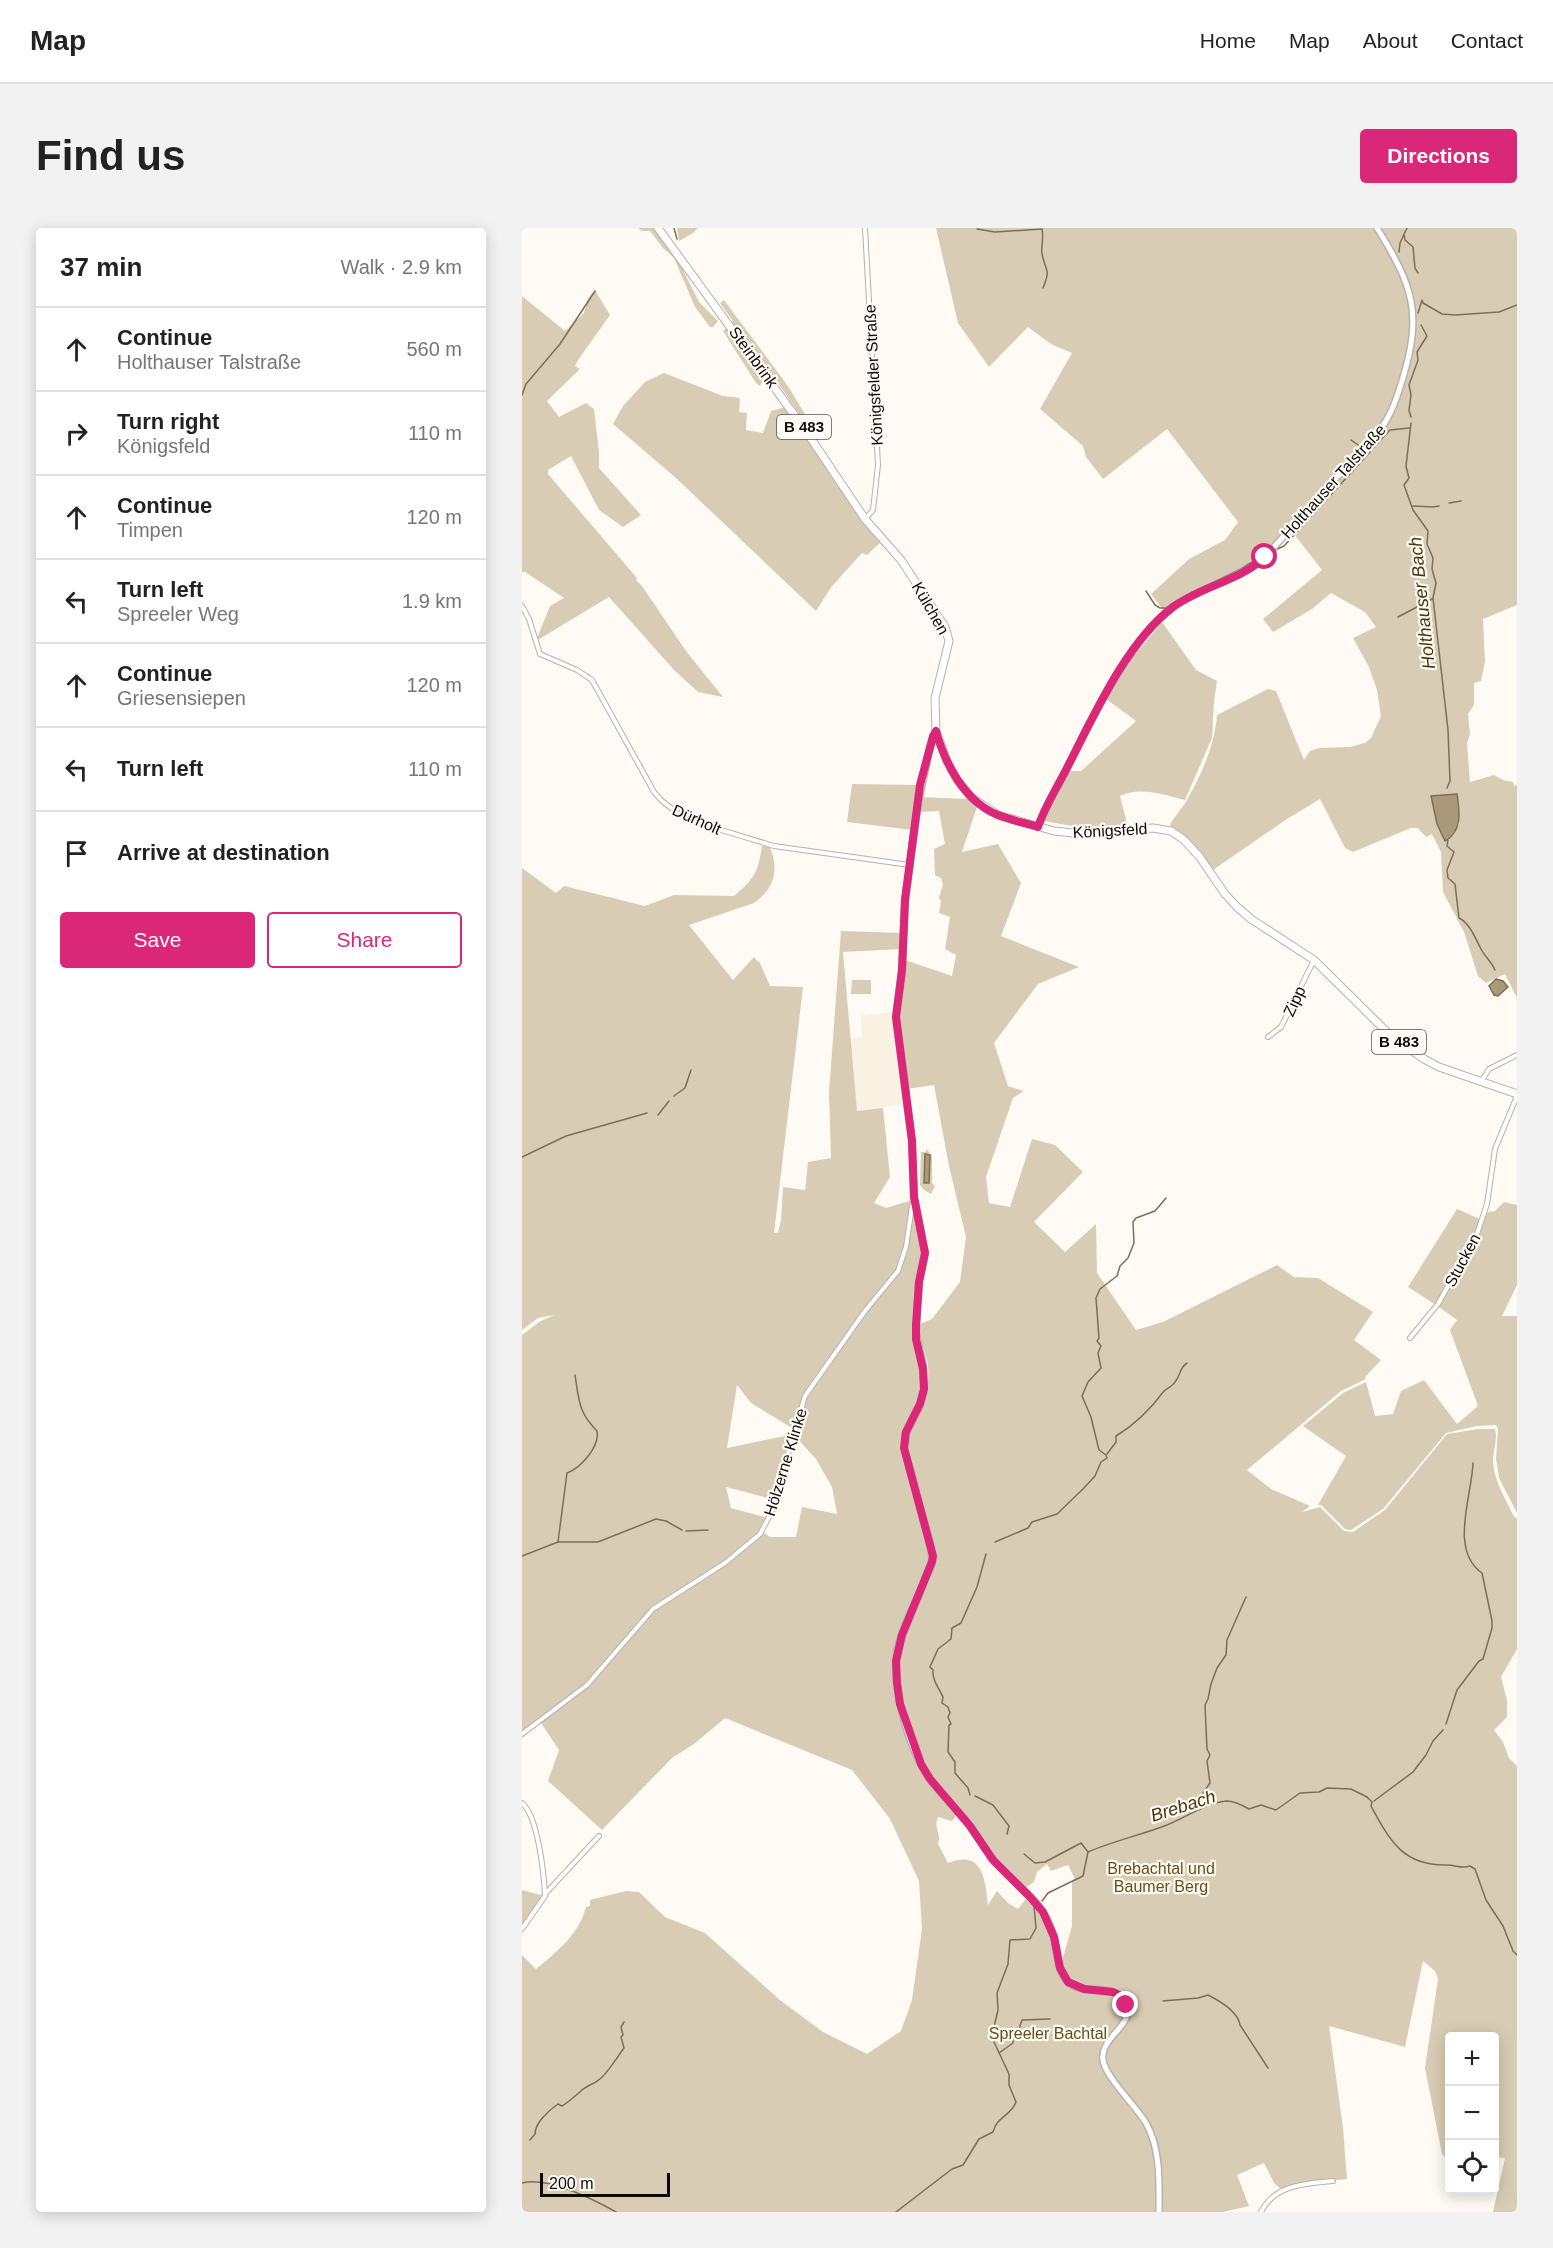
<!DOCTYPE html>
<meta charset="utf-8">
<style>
:root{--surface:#fff;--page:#f2f2f2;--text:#222;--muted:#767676;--line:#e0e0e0;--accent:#db2777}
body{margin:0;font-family:Arial,sans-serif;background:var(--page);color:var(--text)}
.controls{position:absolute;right:18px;bottom:18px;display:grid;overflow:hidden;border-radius:6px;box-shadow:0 3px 15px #0003}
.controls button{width:54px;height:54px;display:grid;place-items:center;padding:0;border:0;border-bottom:2px solid var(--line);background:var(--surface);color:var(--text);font:30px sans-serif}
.scale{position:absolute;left:18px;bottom:15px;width:130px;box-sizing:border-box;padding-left:6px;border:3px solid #0e0c0a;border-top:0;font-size:16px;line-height:21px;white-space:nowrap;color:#0e0c0a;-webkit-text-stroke:4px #fffbf4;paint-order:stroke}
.stop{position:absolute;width:18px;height:18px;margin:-14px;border:4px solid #db2777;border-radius:50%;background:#fff}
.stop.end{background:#db2777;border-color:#fff;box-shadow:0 2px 6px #0008}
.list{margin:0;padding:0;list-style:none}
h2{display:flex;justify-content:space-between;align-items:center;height:78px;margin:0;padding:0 24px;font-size:26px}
h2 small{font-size:20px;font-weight:400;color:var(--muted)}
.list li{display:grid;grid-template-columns:39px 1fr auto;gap:18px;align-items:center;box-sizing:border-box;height:84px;padding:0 24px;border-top:2px solid var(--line)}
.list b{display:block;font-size:22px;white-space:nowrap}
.list p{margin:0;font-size:20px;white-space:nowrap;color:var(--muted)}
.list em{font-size:20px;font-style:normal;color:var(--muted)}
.actions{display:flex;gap:12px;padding:18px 24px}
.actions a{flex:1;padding:14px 0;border:2px solid var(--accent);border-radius:6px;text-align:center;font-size:21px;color:var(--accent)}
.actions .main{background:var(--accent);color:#fff}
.icon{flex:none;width:33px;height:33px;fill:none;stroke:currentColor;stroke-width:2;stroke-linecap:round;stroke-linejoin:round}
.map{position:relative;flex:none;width:995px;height:1984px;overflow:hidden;border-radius:6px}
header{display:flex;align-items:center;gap:36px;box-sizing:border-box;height:84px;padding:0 30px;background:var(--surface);border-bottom:2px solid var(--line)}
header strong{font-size:28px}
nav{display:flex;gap:33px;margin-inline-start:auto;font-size:21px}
.intro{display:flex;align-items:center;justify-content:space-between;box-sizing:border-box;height:144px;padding:0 36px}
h1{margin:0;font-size:42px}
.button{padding:15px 27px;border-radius:6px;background:var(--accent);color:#fff;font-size:21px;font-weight:700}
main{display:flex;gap:36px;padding:0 36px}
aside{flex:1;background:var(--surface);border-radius:6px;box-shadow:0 3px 15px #0003}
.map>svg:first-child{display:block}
</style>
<header>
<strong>Map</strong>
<nav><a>Home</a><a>Map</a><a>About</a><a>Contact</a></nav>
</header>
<div class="intro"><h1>Find us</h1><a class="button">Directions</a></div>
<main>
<aside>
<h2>37 min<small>Walk · 2.9 km</small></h2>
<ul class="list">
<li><svg class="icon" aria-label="ahead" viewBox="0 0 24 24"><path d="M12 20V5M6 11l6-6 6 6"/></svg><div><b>Continue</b><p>Holthauser Talstraße</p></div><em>560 m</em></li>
<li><svg class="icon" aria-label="right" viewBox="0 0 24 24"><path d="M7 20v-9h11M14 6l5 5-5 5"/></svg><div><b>Turn right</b><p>Königsfeld</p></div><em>110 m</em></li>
<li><svg class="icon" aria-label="ahead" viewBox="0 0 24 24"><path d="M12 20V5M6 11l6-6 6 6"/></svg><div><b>Continue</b><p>Timpen</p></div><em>120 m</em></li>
<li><svg class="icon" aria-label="left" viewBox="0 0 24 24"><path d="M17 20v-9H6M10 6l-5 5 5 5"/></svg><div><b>Turn left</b><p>Spreeler Weg</p></div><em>1.9 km</em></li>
<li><svg class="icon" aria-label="ahead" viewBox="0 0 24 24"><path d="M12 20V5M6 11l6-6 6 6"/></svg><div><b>Continue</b><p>Griesensiepen</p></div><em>120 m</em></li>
<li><svg class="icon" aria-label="left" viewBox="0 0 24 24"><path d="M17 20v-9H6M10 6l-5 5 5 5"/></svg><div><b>Turn left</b></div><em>110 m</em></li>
<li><svg class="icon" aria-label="arrive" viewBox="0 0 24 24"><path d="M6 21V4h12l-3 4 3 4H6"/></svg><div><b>Arrive at destination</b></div></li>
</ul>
<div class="actions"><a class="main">Save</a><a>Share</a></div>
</aside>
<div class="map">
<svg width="995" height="1984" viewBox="0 0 995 1984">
<rect width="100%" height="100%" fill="#fffbf4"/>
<path fill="#f9f2e2" d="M371,784L382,875L361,880L335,883L327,811L340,809L339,787Z"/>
<path fill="#d8ccb4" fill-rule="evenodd" d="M116,0H132L154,28L177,74L196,93L191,99H188L173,79L152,30L141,20L128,3H120Z
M155,0H176L171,5L157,13Z
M414,0H995V377L961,391L963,434L959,453L952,455V477L946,486L948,506L945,516L948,554L972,547L981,552L991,554L992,558L995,557V770L983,746L964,755L956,748L942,704L921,664L919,624L910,606L904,609L896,600H889L831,624L823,620L798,571L765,591L691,642L661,608L648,597C652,588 661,580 666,570C680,546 693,515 695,487L746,461L754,463L782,532L788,523L797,520L828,519L843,515L849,510L859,488L855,462L847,439L831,410L854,399L843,384L809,365L790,381L751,404L741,391L800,342L772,306L829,236L825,233L740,328L726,339L659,369L642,383L629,366L667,331L703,312L716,294L645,201L581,251L564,229L561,218L518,181L550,125L529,116L506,99L467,139L436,95ZM913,583L937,584V596L932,607L921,610L915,596Z
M73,62L88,87L56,132L53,138L58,141L25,173L37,189L64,175L72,181L77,224V240L119,287L101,299L77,282L49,228L26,242V246L115,350L114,352L120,358L164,423L201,469L176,464L152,442L87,369L14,413L28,378L42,370L3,344H0V68L43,103L62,85L66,70Z
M202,72L266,158L296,208L293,209L249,145L243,149L238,158L234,155L201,103L211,93L198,75Z
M142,145L201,168L218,170L217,184L225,185L224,202L241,205L249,183L264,179L360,313L345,327L340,325L310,358L294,383L154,250L91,196L101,178L123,154Z
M640,394L674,442L695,453L692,473L690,510L663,572C642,567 618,558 598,568L606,599L567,601L522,593L548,543H559L614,493L584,471L610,430Z
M330,556L396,557V569L447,571L455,579L440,624L476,616L499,655L479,708L557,739L516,756L472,815L486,858L502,863L491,870L464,949L467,975L488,979L510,911L533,917L561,944L512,994L543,1024L574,996L575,1045L614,1102L641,1094L755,1037L772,1049L796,1050L851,1084L832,1112L859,1132L843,1149L844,1151L819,1163L725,1242L749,1261L788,1278L780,1284L798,1279L822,1303L831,1304L863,1282L925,1206L956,1201H973C976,1211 971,1222 971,1234C972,1252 983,1270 991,1287L995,1291V1421L979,1449L985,1472V1489L972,1502L981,1514L987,1530L995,1538V1984H971L983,1930L973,1929L972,1808H927V1934L920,1926L903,1840L916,1751L913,1743L901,1733L883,1819L807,1798L821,1900L825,1951L783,1955L760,1962L752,1955L742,1935L715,1947L727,1978L701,1984H639L637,1935L634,1921L637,1984H0V1727L14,1741C36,1723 57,1706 64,1679L68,1678V1672L104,1663L117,1664L143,1689L183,1705L258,1772L301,1804L345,1826L379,1803L390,1772L400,1701L397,1653L368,1591L330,1542L203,1490L172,1516L150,1530L80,1602L26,1553L37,1522L19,1495L65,1458L137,1378L188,1348L236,1311L241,1304L248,1309H274L280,1279L315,1286L310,1259L294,1231L273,1208L270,1200L229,1175L215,1157L205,1220L268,1207L269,1208L253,1272L204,1259L209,1280L246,1290L235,1307L204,1333L131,1380L63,1456L0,1504V1107L17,1094L32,1087L16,1090L0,1102V640L34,665L42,658L123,678L152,667L212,668C232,651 236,645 240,618L248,619C257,642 253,660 232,675L167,697L211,752L232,729L236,734L237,733L248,758L281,759L252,1005H256L259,992L261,959L283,962L286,934L309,930L307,864L319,703L379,705V721L321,724L335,883L361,880L368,949L352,975L364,980L390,972L401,1025L394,1057L392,1103L399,1138L400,1158L398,1171L388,1191L394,1192C401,1175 408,1157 406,1138C404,1123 397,1111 398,1096L410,1091L438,1054L444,1009L427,938L412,857L385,861L377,786L383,732L430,748L434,727L423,721L428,689L417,685L419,673L417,670L421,656L419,650L413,647L412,621L423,616L417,583L397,584L395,572L390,602L325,594ZM379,1411L376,1433L378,1468L401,1535L415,1558L443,1590L473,1631L503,1660L512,1654L515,1644L525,1636L529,1643L546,1637L553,1651L550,1652V1698L538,1740L535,1738L529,1703L522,1688L506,1668L496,1681L486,1675L475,1663L466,1677C463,1651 461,1621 426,1635L416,1616C420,1607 411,1599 416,1589L430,1593L436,1586L448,1598C434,1582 418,1567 406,1549C384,1515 365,1449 379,1411Z
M330,752H349V766H329Z
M404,921L410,927V955L413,958L409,966L402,962L398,957L399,924H404Z
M982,974L995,977V1057L980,1088H995V1285L977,1250L974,1230L976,1201L974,1197L955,1198L924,1205L861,1281L829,1302L823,1301L799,1277H796L824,1228L781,1198L821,1165L844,1154L853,1188L871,1186L879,1163L902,1152L935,1196L956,1178L928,1102L935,1092L917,1079L966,984L973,983Z
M935,981L960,992L914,1077L886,1059Z
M0,1662L19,1667L21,1663C21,1676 8,1687 0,1697Z"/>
<path fill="#aa9a7a" stroke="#7b6f58" stroke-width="1.5" d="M935,566C938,585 940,604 923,613L915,596L909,568Z
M974,751L981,753L986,759L976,768L972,767L967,758Z
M403,926L408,927L407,955H402Z"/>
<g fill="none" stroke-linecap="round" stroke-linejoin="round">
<path stroke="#7b6f58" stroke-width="1.5" d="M152,0L155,11
M455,1L473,4L520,1
M520,1C522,9 519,18 520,26C524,45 529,40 521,60
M882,6L883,12L891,19L893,40L896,45
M877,24L878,15L885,0
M896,85L900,72L901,75L920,86L933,87L977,84L995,77
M0,167L4,156L38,116L73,63
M889,189L887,182L889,167L887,157L896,132L895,124L905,108L899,97
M889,195L884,238L887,250L882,257L891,282L906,303L905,316L911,330L910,341L914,355L911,370L926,502L928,553L925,560
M829,212L839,219
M927,275L939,273
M891,278L911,279L917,278
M751,323L762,318L848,224V220H851L868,202L887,200
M624,363L633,377L638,380H644L669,365L719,341L741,327
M876,389L910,371
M926,612L925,618L932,624L925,642L926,650L933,656L937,690C948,695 954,712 959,721C963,729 970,734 973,742
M152,868L163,860L169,842
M136,887L147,873
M0,929L44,908L125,885
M585,1226L594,1214V1208C614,1196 628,1182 642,1163C645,1160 651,1158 653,1154C659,1147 657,1140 665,1135
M164,1303L186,1302
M37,1314H76L134,1291L144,1293L160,1302
M473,1314L506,1300L510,1294L535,1286L561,1261L573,1248L579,1234L585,1230L584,1227L577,1222L569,1189L560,1168L566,1154L579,1140L576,1125L579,1118L575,1113L577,1110L574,1070L578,1061L595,1048L598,1038L606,1030L612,1015L611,994L614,990L633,983L644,970
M0,1328L36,1314L45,1245C59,1240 78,1218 75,1203C56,1184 57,1172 53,1147
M924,1496L935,1462L957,1433L961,1431L970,1400V1393L960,1345C927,1322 950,1268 951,1235
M448,1567L446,1560L433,1545V1534L426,1524L427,1497L429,1496L426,1489L428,1485L426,1479L420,1475L421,1469C417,1460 410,1452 411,1442L408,1439L416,1421L429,1411L430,1400L439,1395L455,1359L464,1326
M453,1568L471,1577L487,1598L485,1606
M852,1573L891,1544L904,1527L911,1513L921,1502
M681,1574V1565L688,1555L685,1533L688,1527L685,1521L683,1477L686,1471L689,1456L695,1440L704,1427L705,1412L724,1369
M566,1624C591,1613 619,1607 645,1597C663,1590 686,1574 705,1573C713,1573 720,1577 727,1581L739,1577L754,1582L778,1565L797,1564L805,1560L829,1561L845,1569L850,1574L849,1578C868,1613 881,1638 925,1637C934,1637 940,1641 948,1638L953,1641L964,1672L981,1698L991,1723L995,1727
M502,1626L513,1635L523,1634L559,1615L566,1624L561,1648L526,1665L520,1673
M641,1773L676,1770L686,1767C698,1773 716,1783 718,1797L746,1840
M477,1825L491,1815V1806L497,1801L500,1792L528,1791
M8,1912L13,1906C13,1895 26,1883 36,1876L40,1878C47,1874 53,1868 59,1863C65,1857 73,1856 79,1850C86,1844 96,1828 102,1820L99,1809L101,1807L99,1799L102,1794
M0,1955C25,1948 71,1971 94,1984
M374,1984L430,1941L441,1937L457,1911L471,1904C475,1888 489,1888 494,1874L487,1857V1846L472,1814V1799L476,1782L475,1765L486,1736L488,1712L508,1711L514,1700L512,1678"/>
<defs>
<path id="minor" d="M343,291L351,282L356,237L343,0
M0,378L7,391L18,426L55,442L70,452L132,564L140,573L157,586L186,598L252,618L388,637
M746,809L759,799L792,732
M959,854L967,841L995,827
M888,1110L916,1076L955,1006L965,976L973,921L995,868
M0,1506L65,1457L131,1381L203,1335L238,1306L255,1274L266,1226L283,1168L343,1083L376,1043L384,1019L390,978L393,974
M0,1575C16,1588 22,1646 23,1668L0,1701
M23,1666L77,1608
M739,1984C753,1956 783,1956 811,1953"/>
<path id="tertiary" d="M414,503L407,524L396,576L383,672L380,742L374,789L390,913L392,969L403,1025L397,1054L394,1103L401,1137L402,1162L398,1176L383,1206L382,1220L409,1319L410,1331C402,1363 381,1392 375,1424C370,1461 386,1519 407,1550C419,1567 436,1581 448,1598C457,1610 464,1624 474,1635C487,1650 503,1661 516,1677C523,1686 529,1698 532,1709C536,1723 534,1740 544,1752C558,1770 590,1753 602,1772C617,1797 577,1808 581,1832C584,1850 614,1878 624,1895C639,1922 637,1954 637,1984
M516,599C523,579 535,561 544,542C570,491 604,414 651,379C680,358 716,353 743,329L860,199C870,185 875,169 880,153C901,85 891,58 855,0"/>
<path id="primary" d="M136,0L284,203L343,291L379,332L423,399L427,413L413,470L414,503L425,533L435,552L450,570L476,587L532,603L561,606L631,600L649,603L662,612L677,628L703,666L715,679L729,691L792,732L870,809L902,831L917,839L995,866"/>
</defs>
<use href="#minor" stroke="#b7b2aa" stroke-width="6"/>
<use href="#tertiary" stroke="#b7b2aa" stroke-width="8"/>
<use href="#primary" stroke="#b7b2aa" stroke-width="9"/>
<use href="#minor" stroke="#fff" stroke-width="4"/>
<use href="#tertiary" stroke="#fff" stroke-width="5"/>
<use href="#primary" stroke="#fff" stroke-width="7"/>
</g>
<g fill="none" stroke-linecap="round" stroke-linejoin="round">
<path stroke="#db2777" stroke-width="8" d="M604,1777L599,1768L591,1764L562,1761L546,1754L538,1740L532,1709L521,1684L508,1669L471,1632L448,1598L408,1551L399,1536L378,1476L375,1455L374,1433L380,1407L410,1334L411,1328L382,1220L384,1204L398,1176L402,1161L401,1141L394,1111V1097L397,1054L403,1025L392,969L390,913L374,789L380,742L383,672L398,557L411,508L414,503C423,536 443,574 476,587C489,592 503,595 516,599C523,578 536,558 546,538C572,487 605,414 651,379C680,358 717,353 743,329"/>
</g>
<g text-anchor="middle" stroke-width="4.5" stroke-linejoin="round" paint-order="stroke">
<g fill="#fffbf4" stroke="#565450" stroke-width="1.5">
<rect x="255" y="187" width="54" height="24" rx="4.5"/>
<rect x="850" y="802" width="54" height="24" rx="4.5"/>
</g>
<g font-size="15" font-weight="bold" fill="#0e0c0a">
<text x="282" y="204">B 483</text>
<text x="877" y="819">B 483</text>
</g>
<g font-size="16" fill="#0e0c0a" stroke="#fffbf4">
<text transform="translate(232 129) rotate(54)" y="6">Steinbrink</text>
<text transform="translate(351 147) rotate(-93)" y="6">Königsfelder Straße</text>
<text transform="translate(811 253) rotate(-48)" y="6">Holthauser Talstraße</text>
<text transform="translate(409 380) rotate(60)" y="6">Külchen</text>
<text transform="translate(175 591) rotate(24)" y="6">Dürholt</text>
<text transform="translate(588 602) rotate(-3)" y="6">Königsfeld</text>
<text transform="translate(772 773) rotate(-65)" y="6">Zipp</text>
<text transform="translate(940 1032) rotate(-62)" y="6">Stucken</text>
<text transform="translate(263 1234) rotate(-73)" y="6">Hölzerne Klinke</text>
</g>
<g font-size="16" fill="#674f16" stroke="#fffbf4">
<text x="639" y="1646">Brebachtal und<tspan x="639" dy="18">Baumer Berg</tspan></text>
<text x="526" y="1811">Spreeler Bachtal</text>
</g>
<g font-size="18" font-style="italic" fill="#48350a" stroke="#fffbf4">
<text transform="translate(900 375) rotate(-96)" y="6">Holthauser Bach</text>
<text transform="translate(661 1578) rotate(-18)" y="6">Brebach</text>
</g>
</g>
</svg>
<div class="controls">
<button>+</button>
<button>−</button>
<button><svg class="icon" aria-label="locate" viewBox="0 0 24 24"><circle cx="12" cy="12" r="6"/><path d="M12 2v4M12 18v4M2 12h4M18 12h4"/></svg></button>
</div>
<div class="scale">200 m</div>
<div class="stop" style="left:743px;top:329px"></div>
<div class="stop end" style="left:604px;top:1777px"></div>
</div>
</main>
